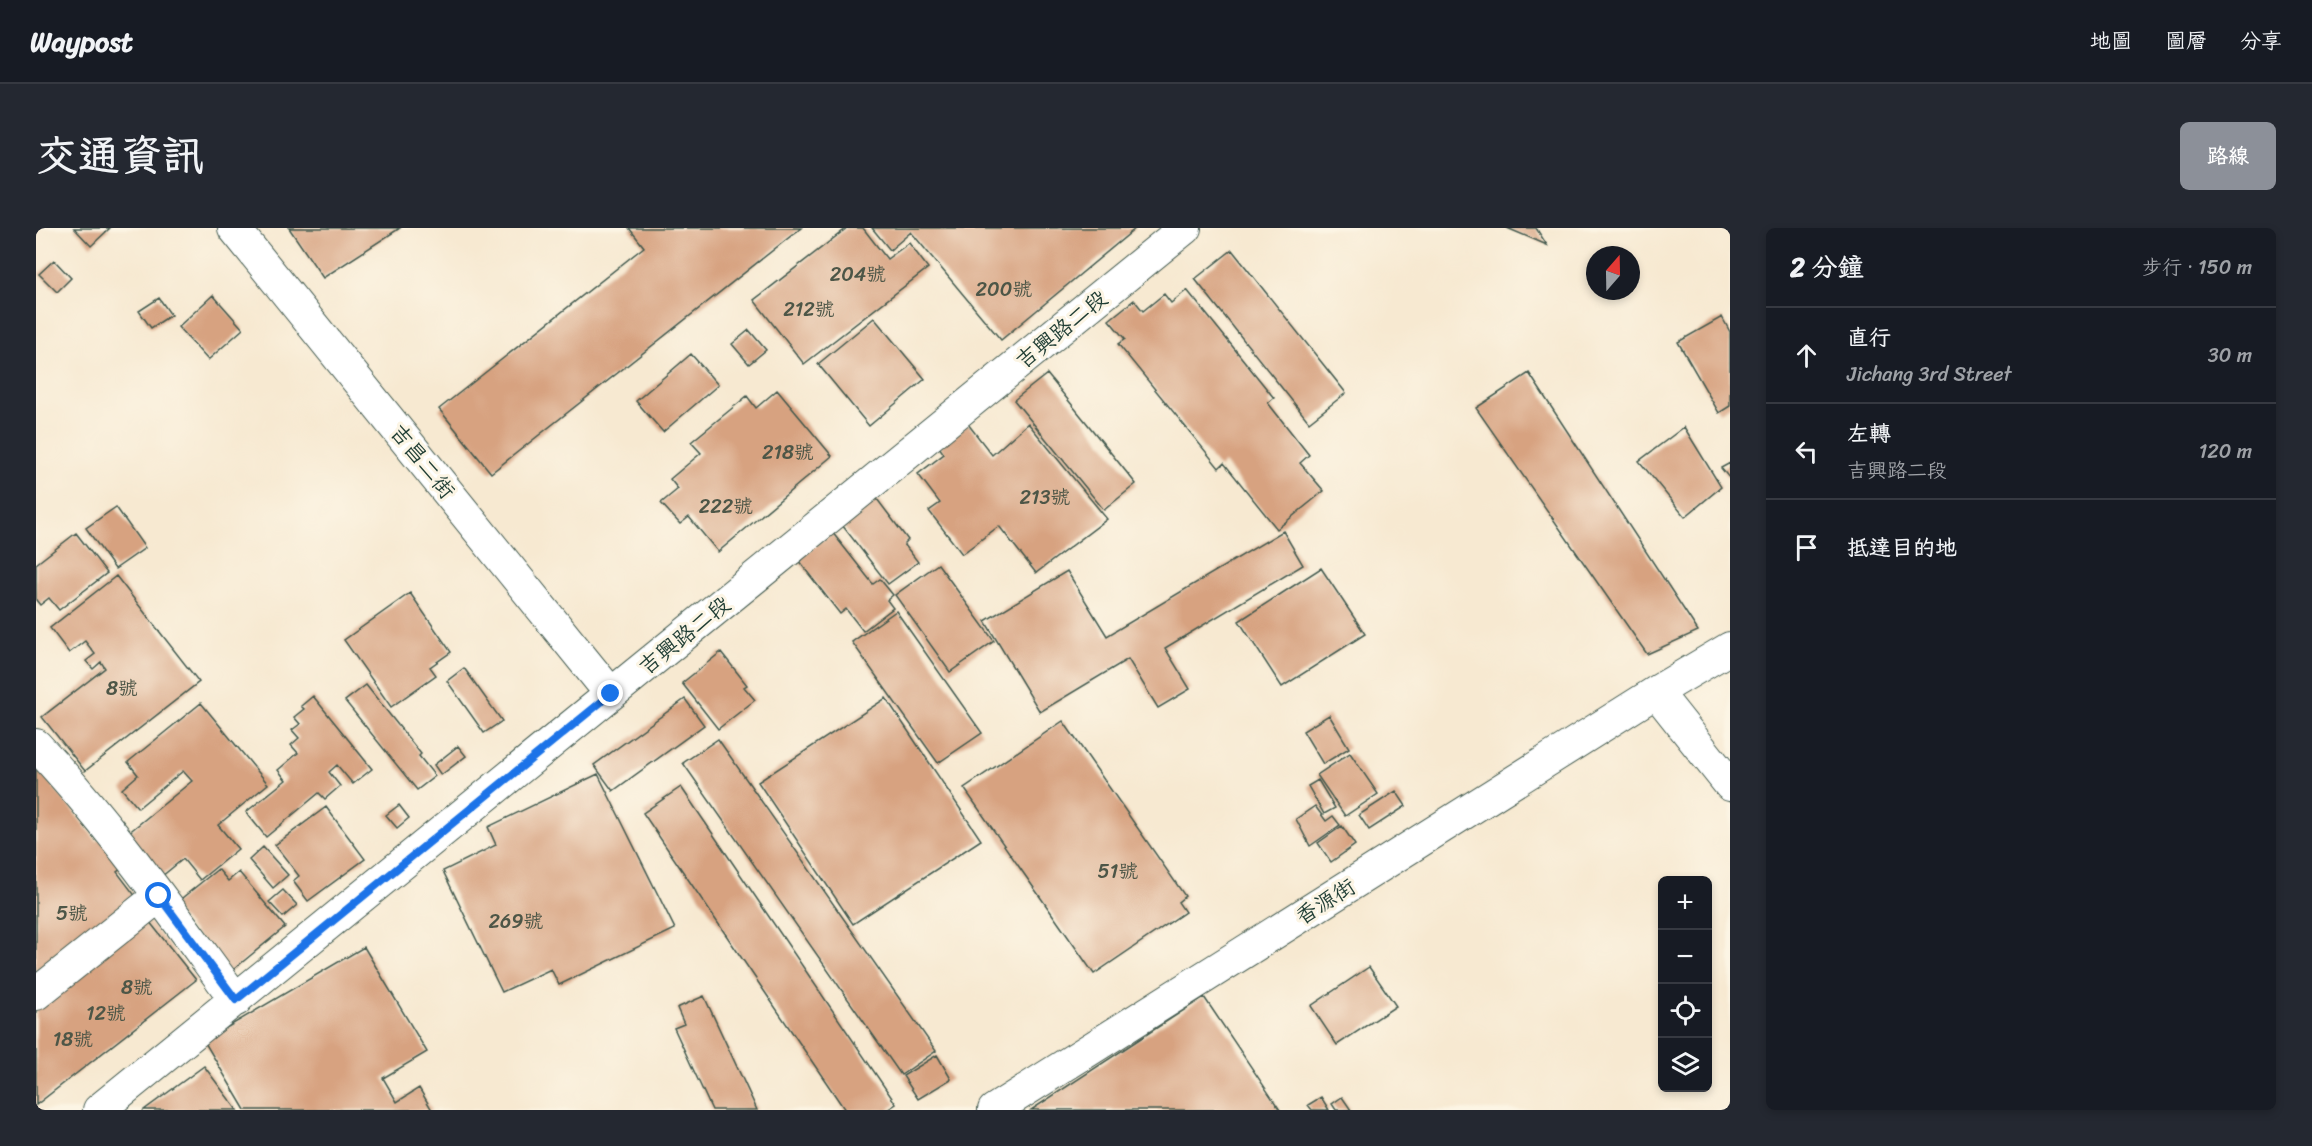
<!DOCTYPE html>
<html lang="zh-TW">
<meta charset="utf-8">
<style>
:root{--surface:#171b24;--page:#242831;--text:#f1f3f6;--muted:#9ea1a6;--line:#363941;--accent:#8c9099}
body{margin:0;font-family:Sriracha,"LXGW WenKai TC",sans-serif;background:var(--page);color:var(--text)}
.controls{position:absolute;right:18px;bottom:18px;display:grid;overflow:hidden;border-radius:9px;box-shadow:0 3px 9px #0003}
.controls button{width:54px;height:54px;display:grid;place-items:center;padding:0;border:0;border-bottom:2px solid var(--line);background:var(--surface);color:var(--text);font:30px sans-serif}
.compass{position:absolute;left:1550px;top:18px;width:54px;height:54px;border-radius:50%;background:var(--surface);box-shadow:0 3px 9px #0003;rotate:20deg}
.stop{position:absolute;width:18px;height:18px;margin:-14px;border:4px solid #1a73e8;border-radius:50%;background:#fff}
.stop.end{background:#1a73e8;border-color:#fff;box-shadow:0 2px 6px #0008}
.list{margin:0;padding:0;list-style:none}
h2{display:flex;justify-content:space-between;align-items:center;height:78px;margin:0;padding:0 24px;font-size:26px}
h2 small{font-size:20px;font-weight:400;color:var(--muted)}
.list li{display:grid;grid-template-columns:39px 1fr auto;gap:18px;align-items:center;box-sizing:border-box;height:96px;padding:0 24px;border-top:2px solid var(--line)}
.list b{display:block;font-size:22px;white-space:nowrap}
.list p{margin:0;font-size:20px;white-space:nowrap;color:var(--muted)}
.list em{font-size:20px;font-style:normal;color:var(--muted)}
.icon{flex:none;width:33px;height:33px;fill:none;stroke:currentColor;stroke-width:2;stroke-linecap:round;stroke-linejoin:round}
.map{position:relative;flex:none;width:1694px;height:882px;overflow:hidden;border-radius:9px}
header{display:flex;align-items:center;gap:36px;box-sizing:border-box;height:84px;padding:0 30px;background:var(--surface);border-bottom:2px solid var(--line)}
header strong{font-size:28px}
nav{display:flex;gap:33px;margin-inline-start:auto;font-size:21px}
.intro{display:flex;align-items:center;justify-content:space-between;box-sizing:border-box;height:144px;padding:0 36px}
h1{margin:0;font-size:42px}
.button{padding:15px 27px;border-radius:9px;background:var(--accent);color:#fff;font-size:21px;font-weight:700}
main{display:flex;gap:36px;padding:0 36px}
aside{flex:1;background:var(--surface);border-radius:9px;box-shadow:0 3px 9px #0003}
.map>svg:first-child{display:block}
</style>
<header>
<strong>Waypost</strong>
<nav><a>地圖</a><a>圖層</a><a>分享</a></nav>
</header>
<div class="intro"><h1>交通資訊</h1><a class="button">路線</a></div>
<main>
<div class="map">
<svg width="1694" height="882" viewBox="0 0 1694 882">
<rect width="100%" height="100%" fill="#fcf5e5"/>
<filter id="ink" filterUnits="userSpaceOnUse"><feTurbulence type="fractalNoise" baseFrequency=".0167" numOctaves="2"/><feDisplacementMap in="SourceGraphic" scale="12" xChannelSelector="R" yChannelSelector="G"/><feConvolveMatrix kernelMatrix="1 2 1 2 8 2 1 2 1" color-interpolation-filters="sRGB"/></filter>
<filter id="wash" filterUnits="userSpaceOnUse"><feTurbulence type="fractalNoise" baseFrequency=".008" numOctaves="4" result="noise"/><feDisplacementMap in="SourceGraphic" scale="24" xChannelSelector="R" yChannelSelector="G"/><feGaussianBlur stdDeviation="1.35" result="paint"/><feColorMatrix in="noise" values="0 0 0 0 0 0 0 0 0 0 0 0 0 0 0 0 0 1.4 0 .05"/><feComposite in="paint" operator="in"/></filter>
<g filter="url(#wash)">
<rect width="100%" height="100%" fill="#f7e9d1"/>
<g id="blocks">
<path fill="#d7a280" d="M38,0H74L55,18Z
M253,0H364L287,50Z
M593,0H765L455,245L403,181L608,19Z
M811,0H827L851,31L873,15L892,40L768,136L718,72Z
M836,0H1100L965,112L875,4L854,22Z
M1471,0H1500L1511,17Z
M1196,22L1310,165L1273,194L1159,51Z
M18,32L35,50L21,64L3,46Z
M1151,62L1238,170L1232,175L1273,227L1264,235L1288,263L1241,301L1188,235L1183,240L1082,116L1089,111L1073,92L1098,72L1107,83L1128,66L1135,75Z
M177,67L207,101L172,132L142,99Z
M123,70L135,87L115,100L103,83Z
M1686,89L1694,104V178L1683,185L1642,114Z
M838,90L889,151L833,198L782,136Z
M713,102L730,122L713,136L696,116Z
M655,126L682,157L627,204L600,173Z
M1493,145L1662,403L1611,426L1440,180Z
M1011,146L1100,256L1068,282L978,172Z
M741,162L796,228L682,324L653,289L644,296L625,275L642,261L634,251L665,225L655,214L711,168L720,180Z
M992,195L1071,291L1000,345L963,298L926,326L893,283L904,275L882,246L908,226L903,219L932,196L956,227Z
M1648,199L1685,259L1649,289L1603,233Z
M1694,235V251L1685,240Z
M841,271L872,312L868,316L882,334L852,356L806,297Z
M80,279L109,320L79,341L50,300Z
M1247,303L1267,337L1129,420L1154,461L1122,480L1092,431L1004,484L949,393L1031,343L1071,408Z
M796,304L837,356L844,351L857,367L851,372L857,380L827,403L810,381L804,386L762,332Z
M40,305L71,345L23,382L13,370L4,377L0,372V336Z
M902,336L958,413L914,444L859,367Z
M1285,340L1329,406L1246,459L1203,393Z
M80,348L163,454L49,543L6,489L69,440L65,434L57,441L50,433L59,426L49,413L33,425L14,400Z
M374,365L415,424L394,439L400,447L355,479L308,412Z
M860,383L946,505L902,535L816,414Z
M685,424L711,457L708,459L719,472L682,501L646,455Z
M428,440L466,493L448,505L411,453Z
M330,457L385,526L383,528L399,548L381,562L309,473Z
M277,468L336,541L317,556L301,537L293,544L304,558L289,571L283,565L230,609L210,584L250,552L242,542L262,525L255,517L263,510L256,502L264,496L258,489L268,481L265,478Z
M850,470L945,612L817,696L722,554Z
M649,471L668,497L577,563L558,537Z
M165,475L232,556L182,597L202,621L164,652L147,631L120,653L86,610L156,553L147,543L102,580L86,561L102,547L92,534Z
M1293,487L1313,520L1287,536L1267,503Z
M1027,493L1149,668L1142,674L1149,684L1058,746L928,560Z
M682,511L900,823L865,847L647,535Z
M422,518L430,528L405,547L398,537Z
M1314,525L1342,566L1309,588L1281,547Z
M0,537L61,613L71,605L94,634L81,644L104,674L0,756Z
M562,546L639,701L523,757L515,741L466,764L407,643L460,617L452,599Z
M1282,552L1299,580L1288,586L1272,558Z
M645,559L860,876L851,882H809L607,585Z
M1360,563L1370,578L1333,602L1323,587Z
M363,577L373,590L361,600L350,587Z
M1279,578L1290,593L1297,588L1304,597L1274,618L1260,591Z
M290,579L329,631L272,673L257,653L263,648L239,617Z
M1306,598L1319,617L1295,634L1282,615Z
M227,619L252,647L237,660L213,632Z
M182,641L192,653L203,644L249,699L192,746L136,678Z
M247,662L261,677L247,689L233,674Z
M109,688L160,752L0,877V774Z
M328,719L391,824L347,850L361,874L383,860L396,882H209L168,813Z
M1333,739L1360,778L1301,817L1275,778Z
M668,768L721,882H676L638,800L648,796L641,780Z
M1168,769L1244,882H995Z
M901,827L915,851L882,871L867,848Z
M168,838L201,882H108Z
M1285,869L1293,882H1276L1272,877Z
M1306,869L1315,882H1300L1296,876Z"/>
</g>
</g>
<g filter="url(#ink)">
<use href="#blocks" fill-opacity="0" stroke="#3f574c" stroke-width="1.5"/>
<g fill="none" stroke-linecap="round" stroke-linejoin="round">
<defs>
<path id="minor" d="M198,0L575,466
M1620,464L1694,557
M0,517C74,596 136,685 200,772
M0,766L123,668
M63,882L1149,0
M958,882L1620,464L1694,420"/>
</defs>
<use href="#minor" stroke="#3f574c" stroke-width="34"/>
<use href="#minor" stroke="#fff" stroke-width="32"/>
</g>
</g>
<g fill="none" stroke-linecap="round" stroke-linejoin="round" filter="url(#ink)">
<path stroke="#1a73e8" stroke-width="8" d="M123,668L200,772L575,466"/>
</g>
<g text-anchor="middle" stroke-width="6" stroke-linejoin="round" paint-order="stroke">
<g font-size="20" fill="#4d5647">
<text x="822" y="53">204號</text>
<text x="968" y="68">200號</text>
<text x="773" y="88">212號</text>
<text x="752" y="231">218號</text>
<text x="1009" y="276">213號</text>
<text x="690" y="285">222號</text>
<text x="86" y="467">8號</text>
<text x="1082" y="650">51號</text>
<text x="36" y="692">5號</text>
<text x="480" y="700">269號</text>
<text x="101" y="766">8號</text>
<text x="70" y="792">12號</text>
<text x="37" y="818">18號</text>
</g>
<g font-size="22" fill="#1f3d34" stroke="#fcf5e5">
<text transform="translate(1025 101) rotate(-39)" y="8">吉興路二段</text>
<text transform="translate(387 233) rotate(51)" y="8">吉昌二街</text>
<text transform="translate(648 407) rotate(-39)" y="8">吉興路二段</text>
<text transform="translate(1289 673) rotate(-32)" y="8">香源街</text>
</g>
</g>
</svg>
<div class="controls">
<button>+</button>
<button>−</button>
<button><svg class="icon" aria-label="locate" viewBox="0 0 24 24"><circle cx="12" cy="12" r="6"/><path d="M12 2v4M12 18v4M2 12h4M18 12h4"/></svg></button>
<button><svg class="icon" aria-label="layers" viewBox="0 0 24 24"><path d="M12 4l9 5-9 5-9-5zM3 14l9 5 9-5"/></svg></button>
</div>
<svg class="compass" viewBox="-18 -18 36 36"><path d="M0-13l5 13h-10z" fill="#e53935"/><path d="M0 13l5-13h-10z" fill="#9ea1a6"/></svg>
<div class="stop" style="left:123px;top:668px"></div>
<div class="stop end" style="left:575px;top:466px"></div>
</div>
<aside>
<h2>2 分鐘<small>步行 · 150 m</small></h2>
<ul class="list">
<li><svg class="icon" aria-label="ahead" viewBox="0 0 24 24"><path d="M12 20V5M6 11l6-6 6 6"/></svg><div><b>直行</b><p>Jichang 3rd Street</p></div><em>30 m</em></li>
<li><svg class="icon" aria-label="left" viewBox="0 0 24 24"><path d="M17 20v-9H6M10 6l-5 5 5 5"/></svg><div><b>左轉</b><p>吉興路二段</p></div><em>120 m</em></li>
<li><svg class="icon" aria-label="arrive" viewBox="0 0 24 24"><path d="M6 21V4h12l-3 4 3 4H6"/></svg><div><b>抵達目的地</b></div></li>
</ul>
</aside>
</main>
